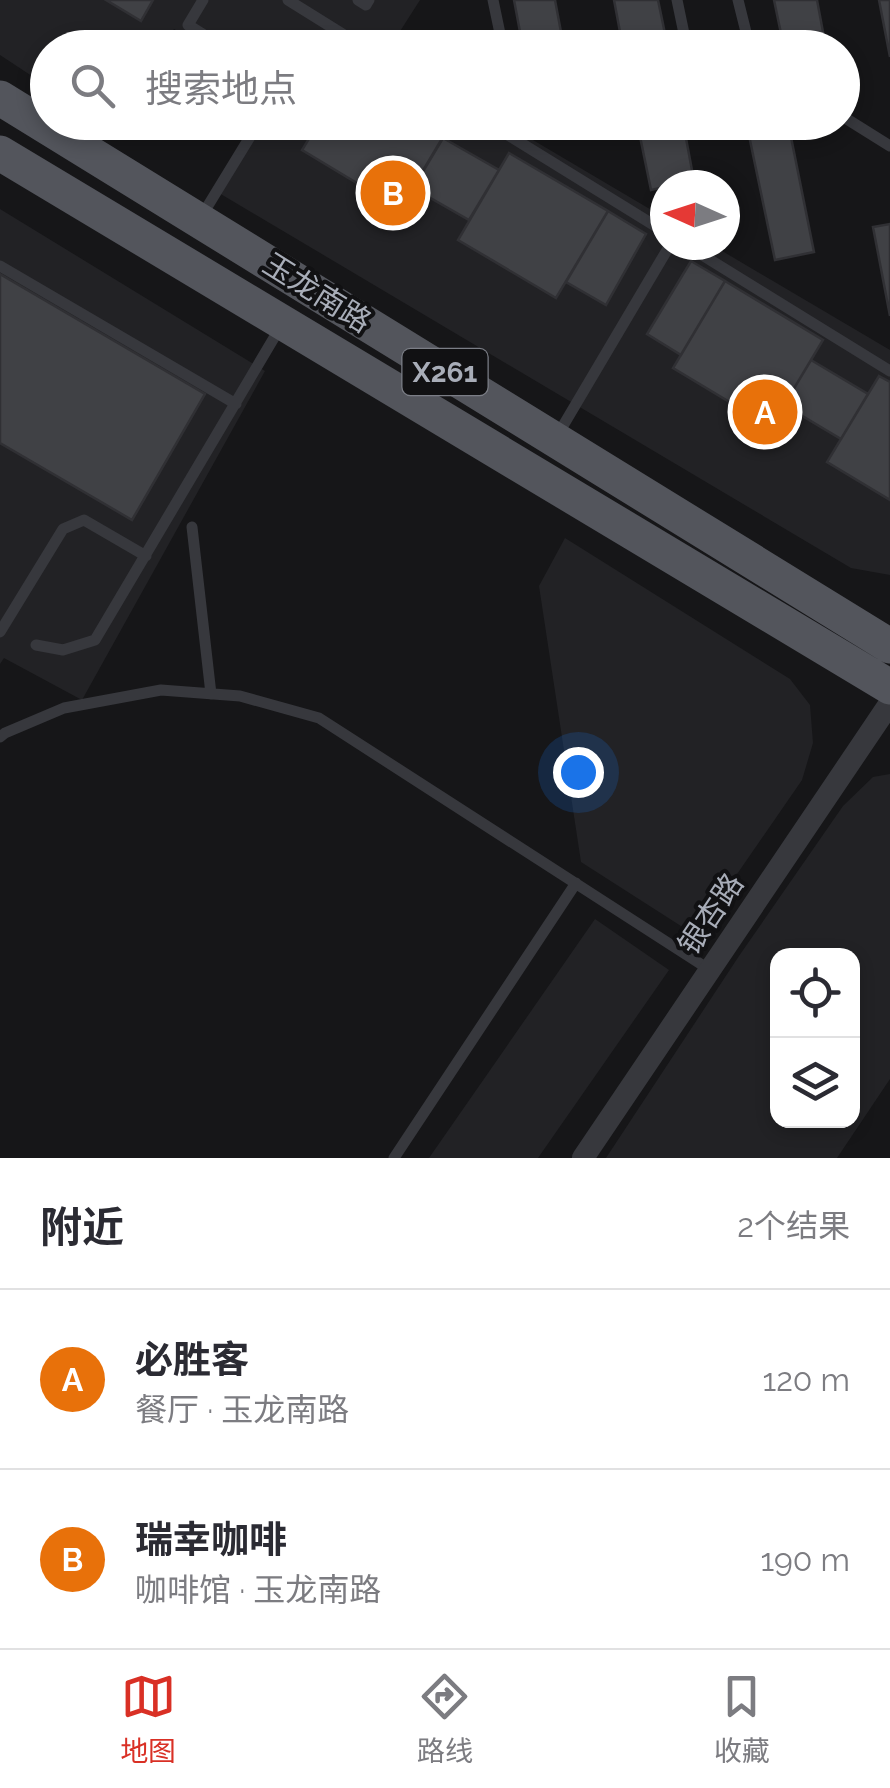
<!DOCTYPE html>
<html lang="zh">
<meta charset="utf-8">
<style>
:root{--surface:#fff;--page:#f2f2f3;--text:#2b2b33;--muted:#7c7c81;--line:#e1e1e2;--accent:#d93025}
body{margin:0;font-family:Raleway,"Noto Sans SC",sans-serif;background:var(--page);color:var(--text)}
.controls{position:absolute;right:30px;bottom:30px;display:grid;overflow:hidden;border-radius:20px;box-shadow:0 5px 15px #0003}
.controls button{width:90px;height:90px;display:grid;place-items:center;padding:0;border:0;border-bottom:2px solid var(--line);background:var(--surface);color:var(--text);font:50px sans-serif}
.compass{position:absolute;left:650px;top:170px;width:90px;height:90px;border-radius:50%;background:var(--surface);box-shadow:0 5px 15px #0003;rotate:273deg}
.you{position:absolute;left:578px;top:772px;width:35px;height:35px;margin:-25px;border:8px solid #fff;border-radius:50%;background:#1a73e8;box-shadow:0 0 0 15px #1a73e833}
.badge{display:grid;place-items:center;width:65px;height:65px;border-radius:50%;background:var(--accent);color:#fff;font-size:32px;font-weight:700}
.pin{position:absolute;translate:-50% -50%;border:5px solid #fff;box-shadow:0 2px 10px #0006}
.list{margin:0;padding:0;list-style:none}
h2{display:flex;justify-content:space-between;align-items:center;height:130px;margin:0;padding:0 40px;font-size:42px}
h2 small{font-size:32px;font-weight:400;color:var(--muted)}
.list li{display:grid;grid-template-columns:65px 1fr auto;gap:30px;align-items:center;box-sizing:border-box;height:180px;padding:0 40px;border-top:2px solid var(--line)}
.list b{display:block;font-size:38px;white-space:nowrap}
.list p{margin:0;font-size:32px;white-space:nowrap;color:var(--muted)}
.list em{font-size:32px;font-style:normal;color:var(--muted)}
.icon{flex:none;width:55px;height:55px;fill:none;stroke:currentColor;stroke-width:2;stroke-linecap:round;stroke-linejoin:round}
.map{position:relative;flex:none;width:890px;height:1158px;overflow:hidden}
.search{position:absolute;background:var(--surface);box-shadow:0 5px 15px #0003;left:30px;right:30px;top:30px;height:110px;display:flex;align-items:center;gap:25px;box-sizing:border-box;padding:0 35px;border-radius:55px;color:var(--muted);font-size:38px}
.sheet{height:490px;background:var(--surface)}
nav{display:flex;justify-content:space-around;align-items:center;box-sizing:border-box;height:140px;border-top:2px solid var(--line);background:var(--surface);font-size:28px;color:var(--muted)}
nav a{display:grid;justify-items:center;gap:5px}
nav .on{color:var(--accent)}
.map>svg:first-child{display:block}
</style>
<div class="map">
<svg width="890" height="1158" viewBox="0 0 890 1158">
<rect width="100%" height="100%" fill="#161618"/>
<path fill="#222225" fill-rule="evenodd" d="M0,0H420L390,47H204L174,29L163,47L48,48L47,86L0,55Z
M255,123H504L665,218V245H712L890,350V575L851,568L214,190Z
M0,209L265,371L82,700L4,658L0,664Z
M565,538L790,679L810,705L813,743L802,780L695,935L581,862L539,586Z
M890,774V1079L837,1158H606L739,956L843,806L873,777ZM778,956H852V1120H778Z
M595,919L669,970L538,1158H429Z"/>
<path fill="#404145" stroke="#303034" stroke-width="2.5" d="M106,0H153L141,21Z
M514,0H555L564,48H523Z
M614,0H658L668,48H623Z
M774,0H817L826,48H784Z
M879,0H890V57Z
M319,122H452L400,209L302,150Z
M637,122H683L694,181L665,185V187L651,190Z
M765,122H788L814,252L775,260L747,126Z
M443,138L499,170L469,220L413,188Z
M509,153L608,211L556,298L458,240Z
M608,211L646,234L606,305L566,282Z
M890,224V316L873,227Z
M691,261L725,281L681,355L647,334Z
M0,274L205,394L132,520L0,443Z
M725,281L823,340L771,427L673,368Z
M811,360L868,394L841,439L784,405Z
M879,376L890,382V500L827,462Z"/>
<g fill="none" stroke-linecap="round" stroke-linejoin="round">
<path stroke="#37383d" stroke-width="11" d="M203,0L188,25L225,48
M288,0L365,48
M358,0L366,5L369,0
M493,0L503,48
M677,0L687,48
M738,0L750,48
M842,116L890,146
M487,122L665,232
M702,122L705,134
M201,217L259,122
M686,245L890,371
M0,266L236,404
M557,436L670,245
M192,527L211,694
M0,632L63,529L84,520L146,556
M36,645L63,650L95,640L281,326
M0,737L5,733L64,708L161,690L240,696L319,718L710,970
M394,1158L576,883"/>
<path stroke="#37383d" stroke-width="22" d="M583,1158L890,703"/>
<path stroke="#53555c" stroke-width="35" d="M0,98L890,646
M0,153L890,687"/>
</g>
<g text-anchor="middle" stroke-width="8" stroke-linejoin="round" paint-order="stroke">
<rect fill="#111113" stroke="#7b7e86" stroke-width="2.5" x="402.5" y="349" width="85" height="46" rx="8"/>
<g font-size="28" font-weight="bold" fill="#a8adb8">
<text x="445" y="382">X261</text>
</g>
<g font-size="30" fill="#a8adb8" stroke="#111113">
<text transform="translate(317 293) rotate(32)" y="10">玉龙南路</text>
<text transform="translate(711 914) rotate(-56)" y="10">银杏路</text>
</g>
</g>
</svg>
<div class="controls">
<button><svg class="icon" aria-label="locate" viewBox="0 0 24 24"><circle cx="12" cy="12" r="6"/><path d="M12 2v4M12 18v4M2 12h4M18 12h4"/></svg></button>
<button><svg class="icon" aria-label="layers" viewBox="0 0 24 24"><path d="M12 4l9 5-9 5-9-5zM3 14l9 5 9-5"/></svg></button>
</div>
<svg class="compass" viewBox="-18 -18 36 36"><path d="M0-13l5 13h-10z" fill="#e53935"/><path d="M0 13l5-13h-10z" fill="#7c7c81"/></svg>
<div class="you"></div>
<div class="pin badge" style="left:765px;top:412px;background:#e8710a">A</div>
<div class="pin badge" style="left:393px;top:193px;background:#e8710a">B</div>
<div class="search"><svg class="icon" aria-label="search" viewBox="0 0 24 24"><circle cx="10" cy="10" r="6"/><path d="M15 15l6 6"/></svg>搜索地点</div>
</div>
<section class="sheet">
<h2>附近<small>2个结果</small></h2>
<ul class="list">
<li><span class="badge" style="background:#e8710a">A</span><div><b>必胜客</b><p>餐厅 · 玉龙南路</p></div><em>120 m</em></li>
<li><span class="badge" style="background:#e8710a">B</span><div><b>瑞幸咖啡</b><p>咖啡馆 · 玉龙南路</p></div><em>190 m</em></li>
</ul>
</section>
<nav>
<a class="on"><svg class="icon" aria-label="map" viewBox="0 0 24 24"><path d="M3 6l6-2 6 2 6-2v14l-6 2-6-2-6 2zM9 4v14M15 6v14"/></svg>地图</a>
<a><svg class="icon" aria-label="directions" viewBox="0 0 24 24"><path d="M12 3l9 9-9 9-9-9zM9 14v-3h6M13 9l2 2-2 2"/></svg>路线</a>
<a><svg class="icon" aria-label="saved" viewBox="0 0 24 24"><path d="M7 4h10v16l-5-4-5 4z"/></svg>收藏</a>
</nav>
